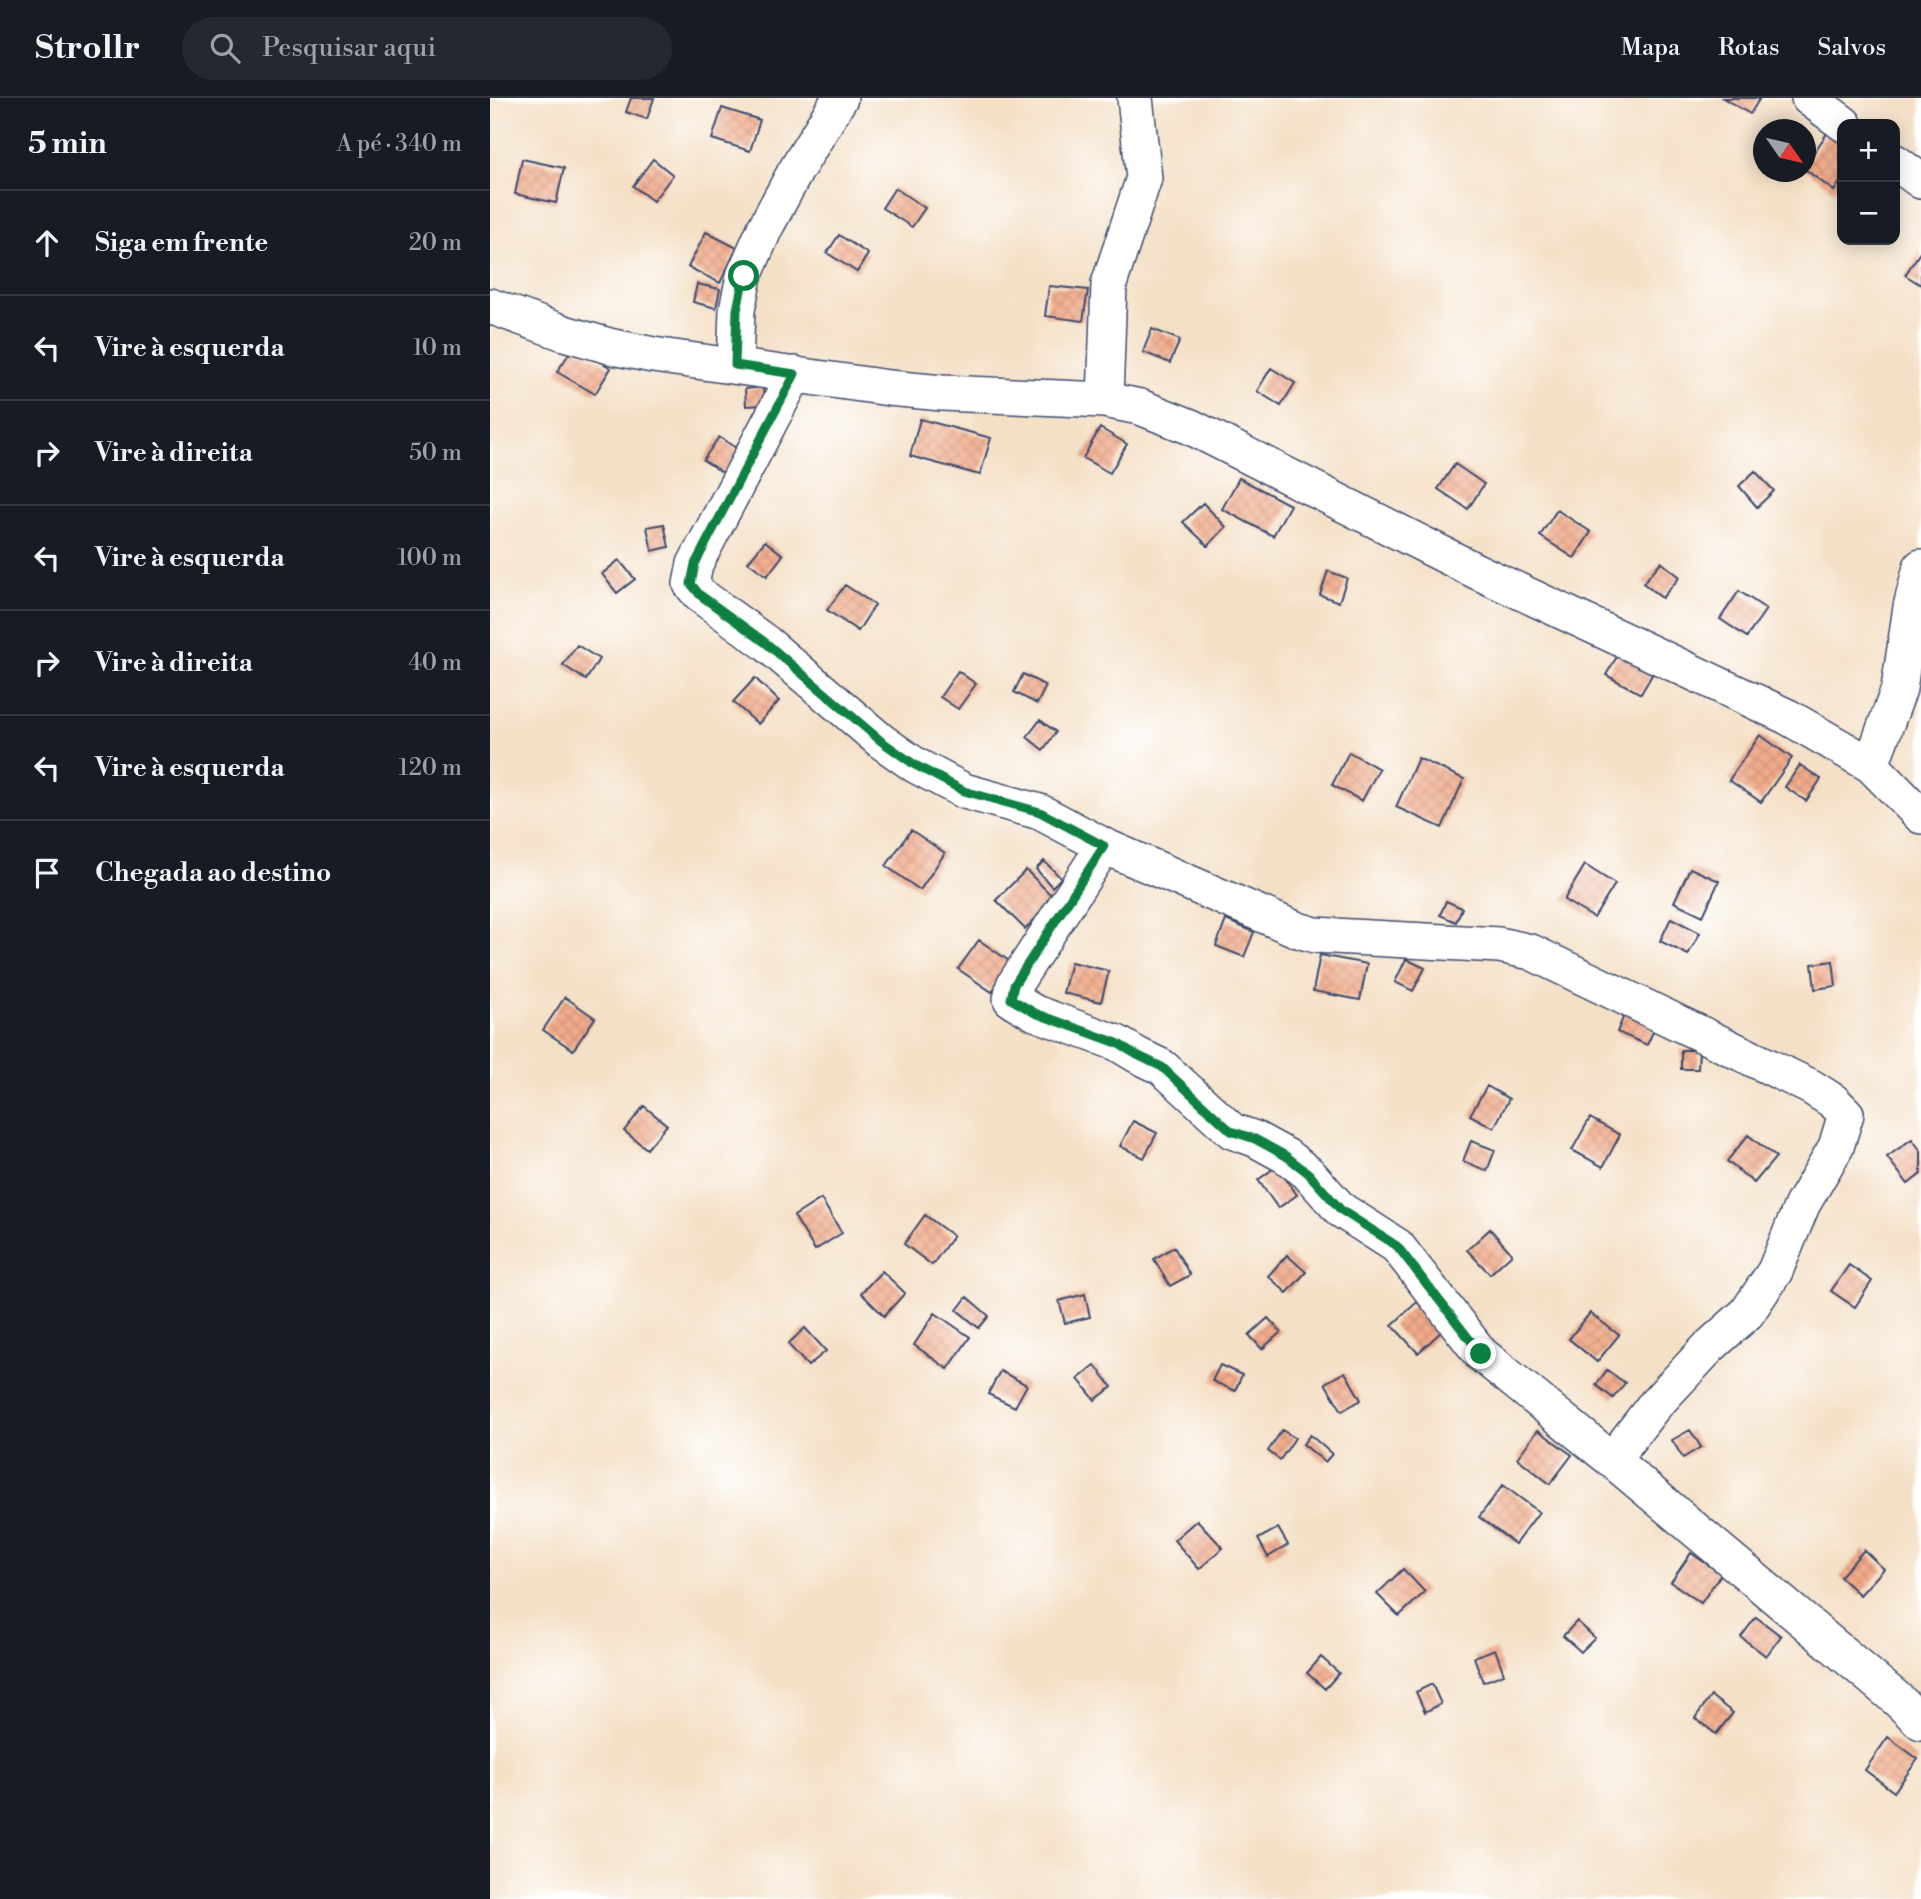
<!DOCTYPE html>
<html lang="pt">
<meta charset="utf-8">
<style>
:root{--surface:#171b24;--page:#242831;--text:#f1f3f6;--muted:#9ea1a6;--line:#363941}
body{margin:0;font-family:"Libre Bodoni",serif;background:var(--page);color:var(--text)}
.controls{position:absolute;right:21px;top:21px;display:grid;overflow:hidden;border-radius:14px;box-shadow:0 4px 18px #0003}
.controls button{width:63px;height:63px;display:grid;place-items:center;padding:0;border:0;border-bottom:2px solid var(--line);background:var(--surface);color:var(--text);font:35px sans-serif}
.compass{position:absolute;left:1263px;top:21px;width:63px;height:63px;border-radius:50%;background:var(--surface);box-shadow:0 4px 18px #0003;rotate:124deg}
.stop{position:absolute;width:21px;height:21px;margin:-16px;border:5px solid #0b8043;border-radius:50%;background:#fff}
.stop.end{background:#0b8043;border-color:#fff;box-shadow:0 2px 7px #0008}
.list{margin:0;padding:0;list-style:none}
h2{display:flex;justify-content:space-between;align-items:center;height:91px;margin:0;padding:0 28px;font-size:30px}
h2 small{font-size:23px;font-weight:400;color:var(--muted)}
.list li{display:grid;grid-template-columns:46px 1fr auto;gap:21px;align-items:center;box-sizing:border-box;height:105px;padding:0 28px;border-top:2px solid var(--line)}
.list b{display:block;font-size:26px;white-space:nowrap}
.list em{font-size:23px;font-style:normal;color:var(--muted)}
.icon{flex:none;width:38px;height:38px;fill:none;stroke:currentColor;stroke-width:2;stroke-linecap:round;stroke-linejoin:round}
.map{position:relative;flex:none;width:1431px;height:1801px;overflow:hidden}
header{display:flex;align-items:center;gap:42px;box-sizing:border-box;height:98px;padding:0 35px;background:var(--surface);border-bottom:2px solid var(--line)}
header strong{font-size:33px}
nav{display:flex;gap:38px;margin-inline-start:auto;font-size:24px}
.search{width:490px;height:63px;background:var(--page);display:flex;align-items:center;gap:18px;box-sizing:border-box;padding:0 24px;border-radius:38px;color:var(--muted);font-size:26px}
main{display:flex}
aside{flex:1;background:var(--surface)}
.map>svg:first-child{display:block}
</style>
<header>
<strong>Strollr</strong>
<div class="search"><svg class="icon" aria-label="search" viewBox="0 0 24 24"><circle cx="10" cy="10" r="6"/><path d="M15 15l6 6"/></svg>Pesquisar aqui</div>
<nav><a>Mapa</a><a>Rotas</a><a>Salvos</a></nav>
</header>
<main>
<aside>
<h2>5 min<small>A pé · 340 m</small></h2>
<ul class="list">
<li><svg class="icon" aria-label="ahead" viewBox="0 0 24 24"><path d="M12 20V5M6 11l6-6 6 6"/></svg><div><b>Siga em frente</b></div><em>20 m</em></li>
<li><svg class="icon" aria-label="left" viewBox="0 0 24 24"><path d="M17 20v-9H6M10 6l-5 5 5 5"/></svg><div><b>Vire à esquerda</b></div><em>10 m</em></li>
<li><svg class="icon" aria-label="right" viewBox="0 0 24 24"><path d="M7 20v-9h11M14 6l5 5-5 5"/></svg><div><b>Vire à direita</b></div><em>50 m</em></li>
<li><svg class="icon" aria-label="left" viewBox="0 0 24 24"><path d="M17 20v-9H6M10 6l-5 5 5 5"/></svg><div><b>Vire à esquerda</b></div><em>100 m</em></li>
<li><svg class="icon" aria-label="right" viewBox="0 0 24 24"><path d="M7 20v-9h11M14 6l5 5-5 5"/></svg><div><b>Vire à direita</b></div><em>40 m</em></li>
<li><svg class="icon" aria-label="left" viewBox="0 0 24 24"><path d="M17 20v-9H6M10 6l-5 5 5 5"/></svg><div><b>Vire à esquerda</b></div><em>120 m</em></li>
<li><svg class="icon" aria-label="arrive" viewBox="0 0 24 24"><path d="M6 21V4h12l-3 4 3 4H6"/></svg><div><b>Chegada ao destino</b></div></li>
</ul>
</aside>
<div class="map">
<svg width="1431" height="1801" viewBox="0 0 1431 1801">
<defs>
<pattern id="building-cross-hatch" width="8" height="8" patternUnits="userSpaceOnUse" patternTransform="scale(1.75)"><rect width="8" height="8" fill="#f2ab89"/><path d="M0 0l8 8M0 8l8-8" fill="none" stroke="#cf9379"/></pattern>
</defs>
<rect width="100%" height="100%" fill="#fff"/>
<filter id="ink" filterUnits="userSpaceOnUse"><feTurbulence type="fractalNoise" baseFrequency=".0143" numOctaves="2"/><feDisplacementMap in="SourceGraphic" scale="14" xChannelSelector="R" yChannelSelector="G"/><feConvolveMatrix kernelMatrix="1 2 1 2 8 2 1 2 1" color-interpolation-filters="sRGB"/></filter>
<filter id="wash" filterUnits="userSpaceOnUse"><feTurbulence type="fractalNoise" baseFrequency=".00686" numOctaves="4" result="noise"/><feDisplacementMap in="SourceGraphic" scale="28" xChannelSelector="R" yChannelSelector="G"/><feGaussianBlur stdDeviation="1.57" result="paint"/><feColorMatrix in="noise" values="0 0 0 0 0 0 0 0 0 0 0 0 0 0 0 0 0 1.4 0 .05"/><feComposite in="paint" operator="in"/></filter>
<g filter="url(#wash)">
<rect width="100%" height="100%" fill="#f4e0c6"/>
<g id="blocks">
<path fill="url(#building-cross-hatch)" d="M141,0H164L157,21L136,14Z
M1233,0H1270L1260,16Z
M232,10L270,22L260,53L222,41Z
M1338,34L1352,44V81L1344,93L1316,72V66Z
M32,61L74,70L66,105L25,96Z
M163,61L183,77L163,103L143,88Z
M405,90L435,110L422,129L392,110Z
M216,134L247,150L230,185L198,169Z
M349,137L378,156L367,174L337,155Z
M1431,153V187L1415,177Z
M207,186L230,191L226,210L203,204Z
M559,188L598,192L593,223L555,218Z
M662,231L690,242L680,265L653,254Z
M84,248L121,270L105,296L67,274Z
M781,270L805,285L791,308L767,293Z
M273,289L274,307L256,308L255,291Z
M430,321L501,340L490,377L420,358Z
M610,330L637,346L620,375L593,360Z
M229,339L254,355L238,378L213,362Z
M965,366L994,386L978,411L948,391Z
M1265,373L1284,393L1267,409L1249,388Z
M749,380L800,407L783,438L732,411Z
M713,405L736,429L718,448L693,424Z
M1067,412L1101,434L1084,460L1050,438Z
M174,426L179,449L162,453L157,429Z
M275,443L293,457L277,478L258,464Z
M129,462L145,481L127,495L112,476Z
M1171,464L1190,479L1172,500L1153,485Z
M838,473L857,480L849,504L830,497Z
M355,487L385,507L368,533L337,512Z
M1249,493L1276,511L1257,539L1230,521Z
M87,547L109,561L96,582L73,567Z
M1129,555L1163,575L1151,596L1116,577Z
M468,573L486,586L468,611L450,599Z
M533,576L556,588L547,606L524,594Z
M265,580L289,603L268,626L243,604Z
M550,622L566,634L553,652L537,639Z
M1270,637L1302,660L1271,704L1239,682Z
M859,654L889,671L872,703L842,687Z
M928,660L974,681L952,730L906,709Z
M1310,667L1331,681L1316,703L1295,689Z
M421,732L455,755L430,792L396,768Z
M554,763L571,780L562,789L546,771Z
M1095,767L1125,786L1104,820L1074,802Z
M1200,770L1229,783L1213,818L1184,804Z
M536,772L565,801L535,831L506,802Z
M956,803L972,810L966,824L950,817Z
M1181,820L1210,835L1198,857L1170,843Z
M736,822L764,834L754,859L726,848Z
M489,842L522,865L502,894L468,871Z
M830,857L877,866L870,902L823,893Z
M916,861L935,870L923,893L905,884Z
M1343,863L1346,888L1325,891L1322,866Z
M581,864L619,873L611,904L573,895Z
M75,899L105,920L83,952L53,932Z
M1138,908L1169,921L1157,947L1127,934Z
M1191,952H1209L1208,971H1191Z
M997,988L1019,1001L1004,1030L980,1017Z
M154,1008L177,1027L157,1051L134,1033Z
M1100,1020L1130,1037L1113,1069L1082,1052Z
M643,1023L667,1035L654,1060L630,1048Z
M1258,1037L1286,1059L1264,1085L1237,1063Z
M1422,1041L1431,1053V1076L1418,1086L1397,1059Z
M981,1043L1005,1052L997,1073L973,1063Z
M787,1068L807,1097L788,1110L768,1082Z
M331,1101L352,1135L325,1152L304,1118Z
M435,1117L463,1138L442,1167L414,1146Z
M1000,1131L1022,1156L1000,1176L977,1152Z
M684,1149L700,1177L680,1188L664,1161Z
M797,1157L816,1174L797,1195L778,1178Z
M1359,1167L1382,1183L1365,1209L1341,1193Z
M392,1173L415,1195L394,1218L371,1195Z
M595,1196L600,1219L575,1225L569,1203Z
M477,1199L499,1218L489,1230L467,1212Z
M927,1204L953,1232L928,1255L902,1227Z
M445,1215L480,1239L458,1271L424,1247Z
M1100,1215L1129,1237L1107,1264L1079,1241Z
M778,1220L791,1234L772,1251L759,1237Z
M315,1230L336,1253L318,1268L298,1246Z
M605,1267L622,1289L605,1302L588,1281Z
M730,1267L752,1277L745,1293L722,1283Z
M1117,1272L1135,1285L1123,1300L1106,1287Z
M510,1273L537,1287L525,1309L498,1296Z
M855,1274L871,1302L852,1313L835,1285Z
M792,1332L805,1340L790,1362L778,1353Z
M1048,1332L1082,1357L1060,1386L1027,1360Z
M1200,1332L1211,1349L1193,1360L1182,1342Z
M820,1337L842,1356L835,1364L813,1346Z
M1013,1387L1049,1414L1025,1446L989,1419Z
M707,1422L733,1450L709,1471L684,1442Z
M788,1430L798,1447L778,1459L768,1441Z
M1374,1452L1394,1471L1370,1497L1350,1479Z
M1201,1455L1231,1476L1211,1505L1181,1484Z
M913,1471L935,1494L909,1518L887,1496Z
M1266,1519L1291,1538L1276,1558L1251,1539Z
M1087,1523L1105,1540L1091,1554L1073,1538Z
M1005,1551L1014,1576L993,1584L984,1559Z
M831,1559L849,1575L835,1591L817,1575Z
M942,1586L951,1606L935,1614L926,1594Z
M1221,1598L1243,1615L1226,1636L1205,1620Z
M1398,1639L1428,1661L1404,1694L1375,1672Z"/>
</g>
</g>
<g filter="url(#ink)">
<use href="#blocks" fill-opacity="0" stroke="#3c4a6e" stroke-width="2"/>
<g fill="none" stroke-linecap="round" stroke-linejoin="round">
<defs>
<path id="minor" d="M1319,0L1354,26
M1405,64L1431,83
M0,208L74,235L123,249L163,257L399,290L452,295L615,302L650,309L701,329L986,473L1298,619L1381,667L1431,718
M245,267L247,212L254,178L275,130L305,74L350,0
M305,276L205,466L201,486L210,497L276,545L391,643L425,667L474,693L550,714L614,748L808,832L825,837L1009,847L1041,854L1321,989L1343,1003L1356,1016L1346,1049L1312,1107L1285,1173L1257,1215L1219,1249L1163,1309L1122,1362
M615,302L619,186L654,80L645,0
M1381,667L1409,591L1421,509L1431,469
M614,748L524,887L521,901L545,915L627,945L647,957L672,969L742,1033L765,1041L796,1058L818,1075L851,1112L907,1148L991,1256L1122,1362L1407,1601L1431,1624"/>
</defs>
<use href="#minor" stroke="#3c4a6e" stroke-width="38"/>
<use href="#minor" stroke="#fff" stroke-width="35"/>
</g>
</g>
<g fill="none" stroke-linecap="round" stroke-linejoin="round" filter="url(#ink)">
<path stroke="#0b8043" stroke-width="9" d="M254,178L247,212L245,267L305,276L205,466L201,486L210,497L276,545L391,643L425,667L474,693L550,714L614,748L524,887L521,901L545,915L627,945L647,957L672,969L741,1033L765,1041L796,1058L818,1075L851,1112L907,1148L991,1256"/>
</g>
</svg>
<div class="controls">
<button>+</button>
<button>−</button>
</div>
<svg class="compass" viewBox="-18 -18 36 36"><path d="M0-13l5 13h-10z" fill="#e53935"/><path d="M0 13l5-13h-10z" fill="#9ea1a6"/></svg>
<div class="stop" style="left:254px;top:178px"></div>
<div class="stop end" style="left:991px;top:1256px"></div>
</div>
</main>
